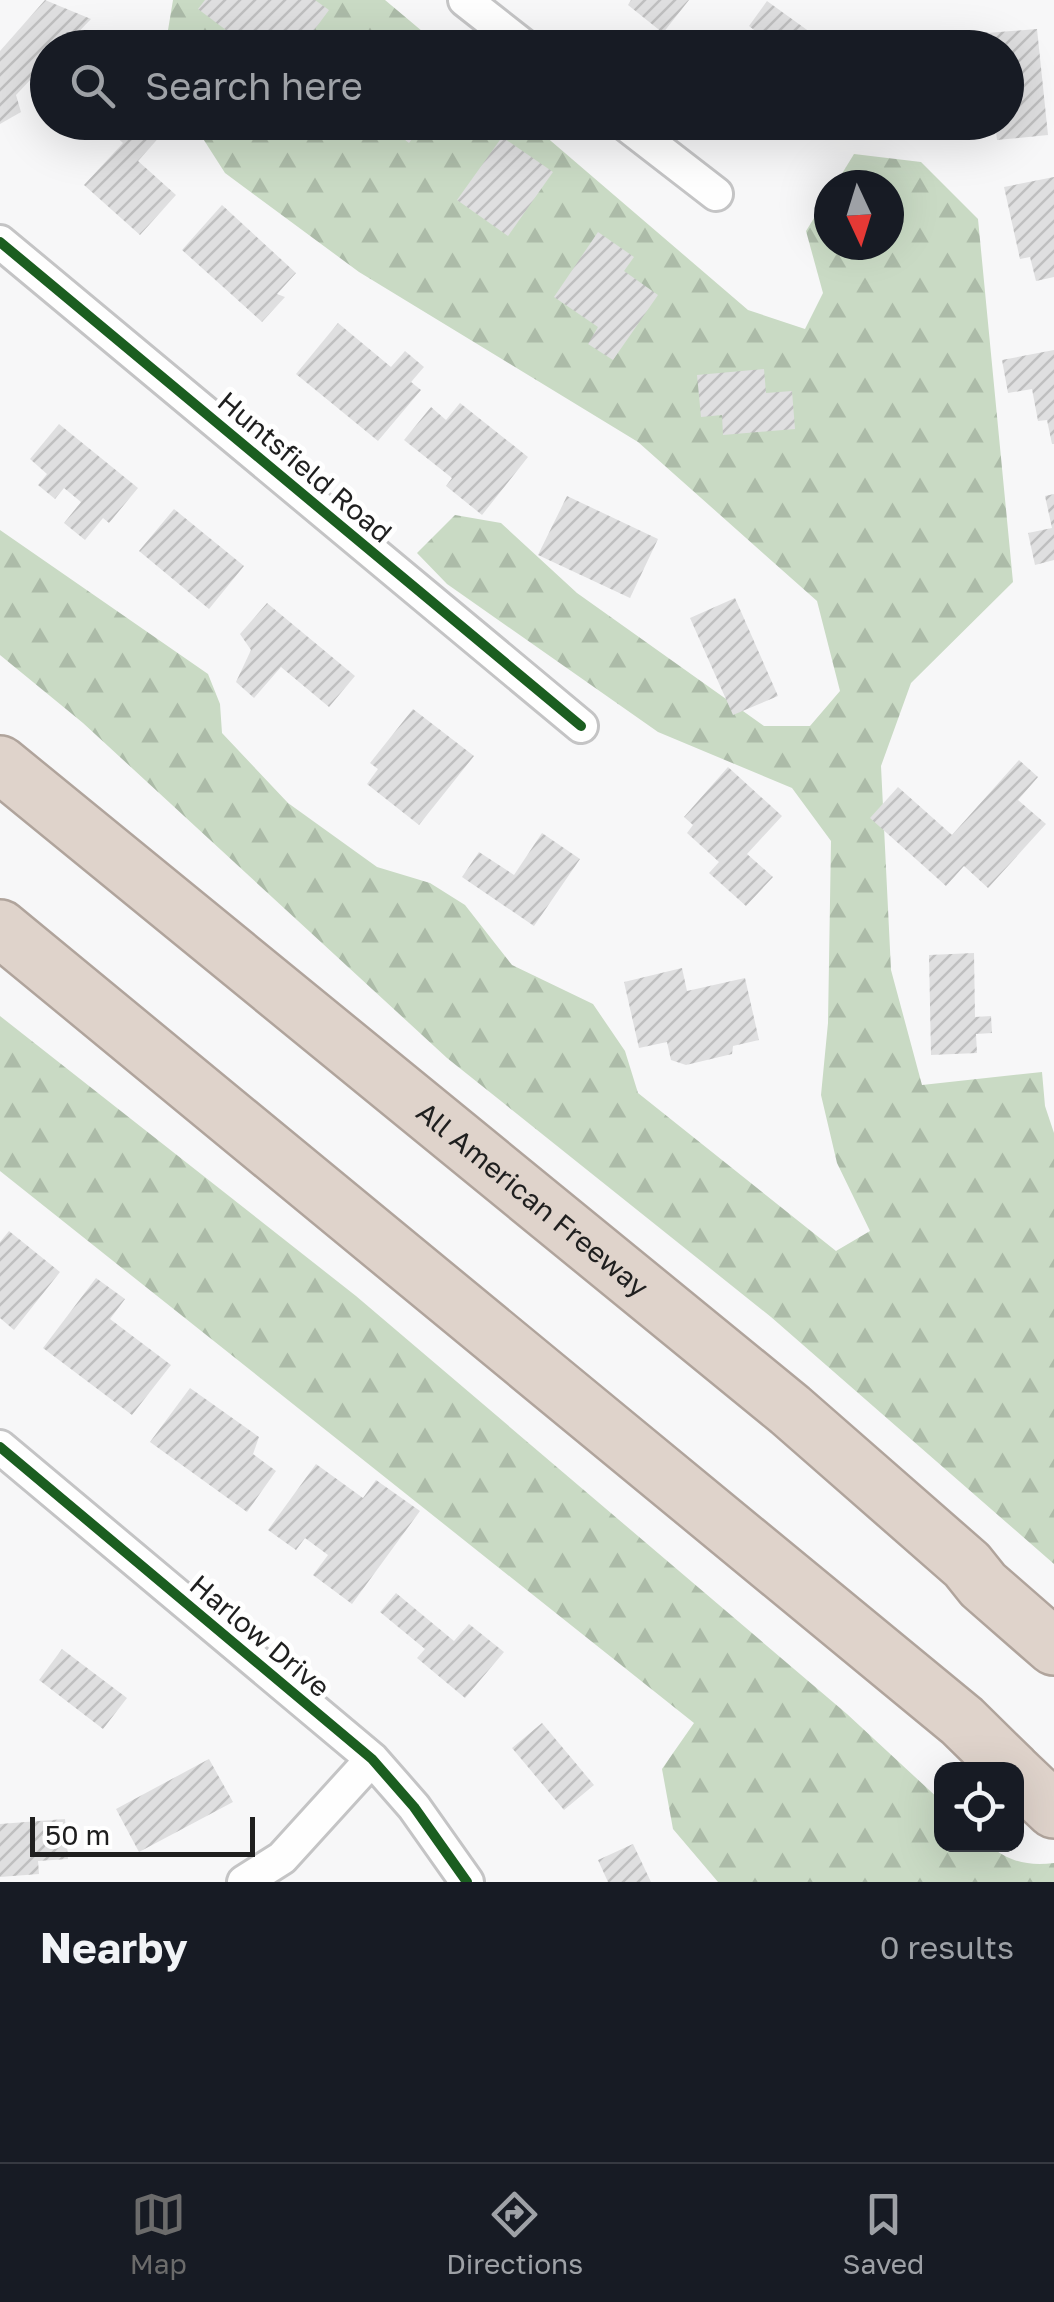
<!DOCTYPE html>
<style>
:root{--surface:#171b24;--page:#242831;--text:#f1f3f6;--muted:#9ea1a6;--line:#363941;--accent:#6b6b6b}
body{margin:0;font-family:"Golos Text",sans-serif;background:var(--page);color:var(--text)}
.controls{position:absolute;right:30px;bottom:30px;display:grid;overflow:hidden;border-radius:20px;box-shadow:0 10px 40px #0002}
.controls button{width:90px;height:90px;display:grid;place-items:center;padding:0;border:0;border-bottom:2px solid var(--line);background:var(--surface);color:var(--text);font:50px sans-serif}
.compass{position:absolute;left:814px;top:170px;width:90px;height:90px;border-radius:50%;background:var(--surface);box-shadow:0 10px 40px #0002;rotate:176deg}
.scale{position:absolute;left:30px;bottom:25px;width:225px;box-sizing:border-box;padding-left:10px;border:5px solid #1f1f1f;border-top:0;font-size:28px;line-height:35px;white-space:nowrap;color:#1f1f1f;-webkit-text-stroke:8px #fff;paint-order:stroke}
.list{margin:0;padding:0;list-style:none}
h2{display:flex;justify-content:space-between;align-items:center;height:130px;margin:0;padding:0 40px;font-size:42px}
h2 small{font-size:32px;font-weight:400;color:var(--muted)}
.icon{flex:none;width:55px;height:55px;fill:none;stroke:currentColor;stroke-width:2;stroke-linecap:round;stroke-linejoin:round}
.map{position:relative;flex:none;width:1054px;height:1882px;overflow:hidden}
.search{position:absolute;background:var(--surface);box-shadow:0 10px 40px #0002;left:30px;right:30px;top:30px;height:110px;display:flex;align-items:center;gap:25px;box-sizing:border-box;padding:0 35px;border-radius:55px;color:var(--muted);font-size:38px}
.sheet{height:280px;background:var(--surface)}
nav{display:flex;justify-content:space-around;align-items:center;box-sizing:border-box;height:140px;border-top:2px solid var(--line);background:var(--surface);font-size:28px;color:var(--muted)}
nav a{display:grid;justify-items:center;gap:5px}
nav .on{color:var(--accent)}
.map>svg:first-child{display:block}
</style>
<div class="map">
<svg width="1054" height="1882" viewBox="0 0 1054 1882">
<defs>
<pattern id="forest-firs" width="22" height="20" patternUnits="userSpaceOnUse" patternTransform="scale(2.5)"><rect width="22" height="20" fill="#c9dac4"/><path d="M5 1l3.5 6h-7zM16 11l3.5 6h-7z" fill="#acbba8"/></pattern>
<pattern id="building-hatch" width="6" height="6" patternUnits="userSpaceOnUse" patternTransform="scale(2.5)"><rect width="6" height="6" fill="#dfdfe0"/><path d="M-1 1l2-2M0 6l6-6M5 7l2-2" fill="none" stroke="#bfbfc0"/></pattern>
</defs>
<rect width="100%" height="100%" fill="#f7f7f8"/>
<path fill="url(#forest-firs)" d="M173,0H385L441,47L165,48Z
M193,123H530L748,310L805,329L823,293L806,231L829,194V245H889V185H835L854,154L921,162L978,219L1013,582L911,683L881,766L891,970L922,1085L1042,1072L1045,1106L1054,1133V1564L771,1317L447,1058L83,723L0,655V530L208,674L220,704L222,733L288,803L377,867L430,883L465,905L512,965L593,1004L625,1051L638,1093L836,1251L870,1231L837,1163L821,1095L828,1023L831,841L792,788L658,732L447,584L417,553L455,515L501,523L577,593L764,726H810L840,691L817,601L638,442L359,272L225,173Z
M0,1016L356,1296L847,1714L941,1801L942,1844L989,1845C1009,1862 1028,1866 1054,1863V1882H718L673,1829L662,1769L694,1723L0,1171Z"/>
<path fill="url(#building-hatch)" d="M45,0L91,19L63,48H48V64L43,69L48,72V84L44,89L32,78L16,95L21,112L0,124V51Z
M205,0H315L329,10L301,48H250L198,9Z
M631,0H689L663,33L628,5Z
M767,1L832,48H778L749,26Z
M1037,29L1048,135L997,140L995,122H1006V48H988L987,33Z
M109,122H150L163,133L138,161L176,195L140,235L84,185L123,143L105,127Z
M382,122H424L409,143Z
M502,137L553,172L508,236L457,200Z
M1054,177V277L1036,281L1030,257L1020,259L1004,187Z
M222,205L296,273L277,294L285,297L262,322L182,250Z
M598,232L634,257L624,271L658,295L613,360L588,344L598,327L554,297Z
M338,323L391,367L405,351L424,367L411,382L421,390L378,441L296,374Z
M1054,350V444H1052L1047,420L1038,421L1032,389L1008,393L1002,360Z
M764,369L766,393L792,391L795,429L723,435L722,415L701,417L697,375Z
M460,403L528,457L482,515L446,486L452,478L404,440L431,407L446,420Z
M59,424L138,488L109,523L103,518L85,540L64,523L81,502L64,488L55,499L38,485L47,474L30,459Z
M1054,494V560L1035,565L1028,533L1052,528L1045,496Z
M567,496L658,539L630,598L538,555Z
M174,509L244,566L209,609L139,551Z
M735,598L778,696L733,715L690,618Z
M267,603L355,676L329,707L281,667L254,698L236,682L251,650L240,634Z
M413,709L474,756L419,825L367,784L378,769L370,763Z
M1019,760L1038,777L1018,800L1046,824L988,888L964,866L946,886L870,818L898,787L952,835Z
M728,767L782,816L747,854L773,877L746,906L709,873L719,862L687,833L693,825L684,817Z
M542,833L580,859L534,926L462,877L479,852L514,875Z
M974,953L975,1017L991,1016L992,1033L976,1034L977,1053L931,1055L929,955Z
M682,968L687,991L745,978L759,1040L733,1046L732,1054L686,1065L671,1060L667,1042L639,1048L624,982Z
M9,1231L60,1272L14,1330L0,1318V1242Z
M96,1278L125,1299L110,1319L171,1365L132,1415L43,1348Z
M190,1388L259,1437L253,1454L276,1471L247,1512L150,1442Z
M316,1464L363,1498L376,1480L420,1511L352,1604L313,1575L328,1555L305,1538L296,1550L268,1530Z
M396,1593L454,1641L469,1624L504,1652L465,1698L417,1658L425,1649L380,1612Z
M62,1649L127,1698L103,1729L39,1680Z
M542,1723L594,1785L564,1810L512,1748Z
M209,1759L233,1802L139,1852L116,1809Z
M65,1819L68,1859L38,1861L39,1874L0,1877V1824Z
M633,1844L651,1882H608L598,1860Z"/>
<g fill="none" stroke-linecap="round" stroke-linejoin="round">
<defs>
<path id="minor" d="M465,0L526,48
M623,122L716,194
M0,242L581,726
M0,1447L372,1759L414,1807L467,1882
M244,1882L282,1858L372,1759"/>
<g id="motorway">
<path id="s1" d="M0,764L790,1410L967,1565L983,1585L1054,1647"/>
<path d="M0,928L962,1721L1012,1770"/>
<path d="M1016,1774L1054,1810"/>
</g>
</defs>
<use href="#minor" stroke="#c4c4c5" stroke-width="38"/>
<use href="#motorway" stroke="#b0a49c" stroke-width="60"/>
<use href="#minor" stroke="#fefefe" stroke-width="32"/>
<use href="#motorway" stroke="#dfd3cb" stroke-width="55"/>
<defs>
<path id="cycleway" d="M0,242L581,726
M0,1447L372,1759L414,1807L467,1882"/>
</defs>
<use href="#cycleway" stroke="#fff" stroke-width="16"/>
<use href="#cycleway" stroke="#1b5e20" stroke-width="10"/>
</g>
<g text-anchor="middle" stroke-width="10" stroke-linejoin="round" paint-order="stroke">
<g font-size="28" fill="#1f1f1f" stroke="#fff">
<text transform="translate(305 467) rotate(40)" y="10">Huntsfield Road</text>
<text dy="10" stroke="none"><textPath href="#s1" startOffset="688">All American Freeway</textPath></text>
<text transform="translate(260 1636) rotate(40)" y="10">Harlow Drive</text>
</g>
</g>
</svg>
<div class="controls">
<button><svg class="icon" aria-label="locate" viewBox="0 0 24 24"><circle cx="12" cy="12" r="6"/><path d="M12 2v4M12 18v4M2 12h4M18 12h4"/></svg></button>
</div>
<svg class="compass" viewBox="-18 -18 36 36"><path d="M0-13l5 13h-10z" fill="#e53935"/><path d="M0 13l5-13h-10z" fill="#9ea1a6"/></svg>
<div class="scale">50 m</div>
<div class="search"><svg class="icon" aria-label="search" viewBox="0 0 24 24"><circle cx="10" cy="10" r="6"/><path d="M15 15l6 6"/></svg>Search here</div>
</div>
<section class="sheet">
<h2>Nearby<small>0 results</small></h2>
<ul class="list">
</ul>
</section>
<nav>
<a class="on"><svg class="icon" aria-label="map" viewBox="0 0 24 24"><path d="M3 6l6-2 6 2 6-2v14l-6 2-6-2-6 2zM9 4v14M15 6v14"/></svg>Map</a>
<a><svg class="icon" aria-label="directions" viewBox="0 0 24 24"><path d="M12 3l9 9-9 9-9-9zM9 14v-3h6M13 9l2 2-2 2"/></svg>Directions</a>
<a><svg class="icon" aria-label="saved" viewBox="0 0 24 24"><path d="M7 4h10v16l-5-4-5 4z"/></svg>Saved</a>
</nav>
